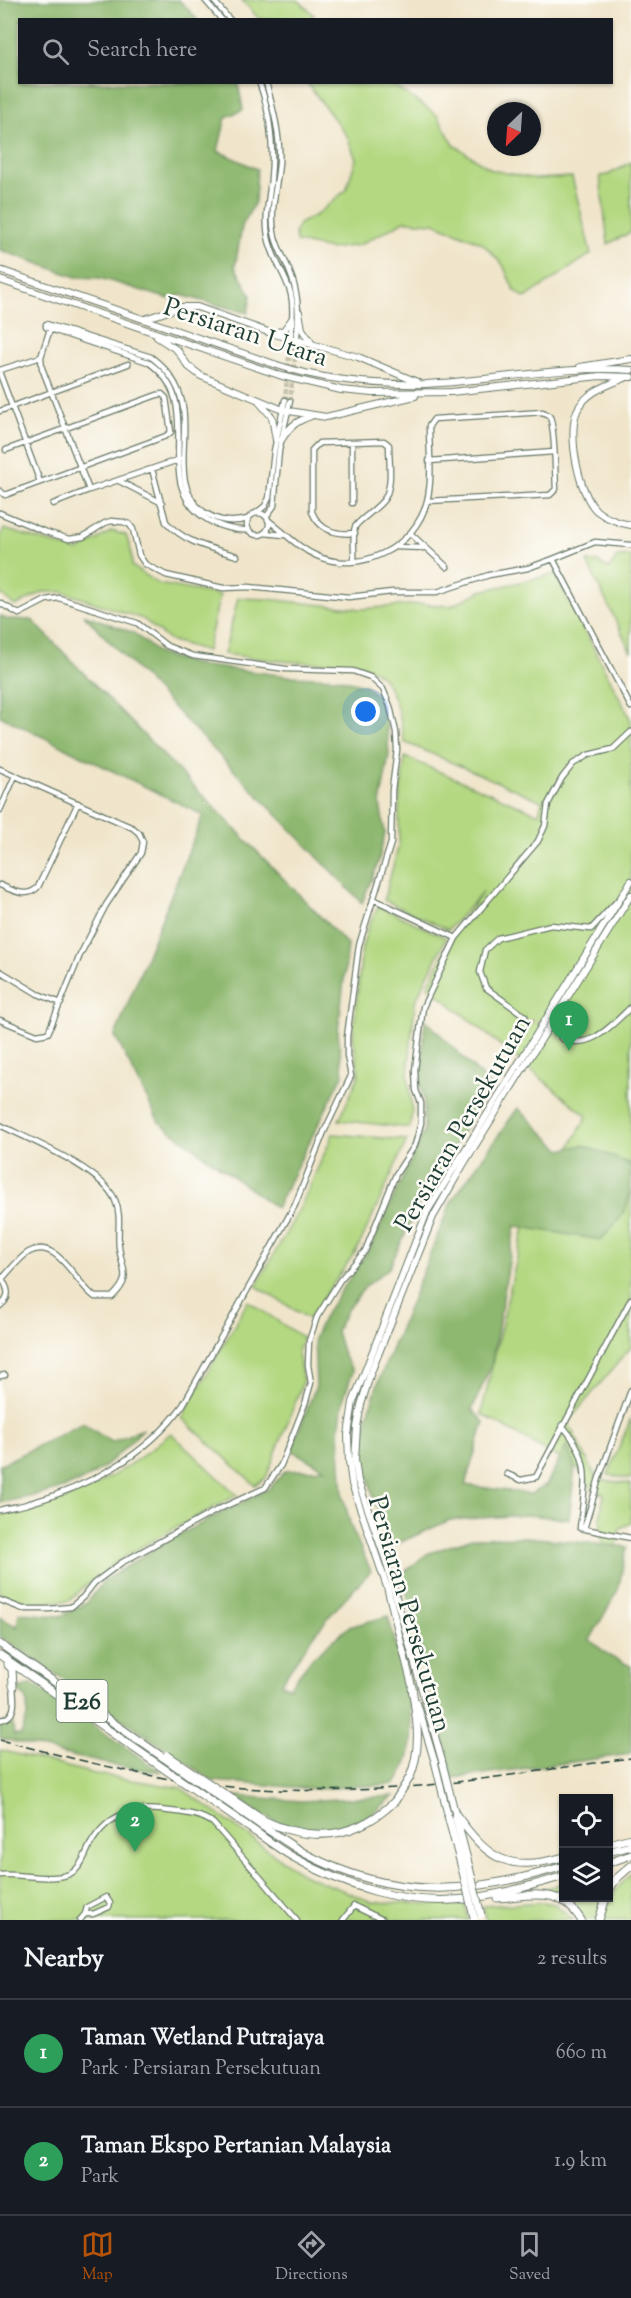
<!DOCTYPE html>
<meta charset="utf-8">
<style>
:root{--surface:#171b24;--page:#242831;--text:#f1f3f6;--muted:#9ea1a6;--line:#363941;--accent:#b45309}
body{margin:0;font-family:"Sorts Mill Goudy",serif;background:var(--page);color:var(--text)}
.controls{position:absolute;right:18px;bottom:18px;display:grid;overflow:hidden;border-radius:0px;box-shadow:0 2px 4px #0004}
.controls button{width:54px;height:54px;display:grid;place-items:center;padding:0;border:0;border-bottom:2px solid var(--line);background:var(--surface);color:var(--text);font:30px sans-serif}
.compass{position:absolute;left:487px;top:102px;width:54px;height:54px;border-radius:50%;background:var(--surface);box-shadow:0 2px 4px #0004;rotate:205deg}
.you{position:absolute;left:366px;top:712px;width:21px;height:21px;margin:-15px;border:4px solid #fff;border-radius:50%;background:#1a73e8;box-shadow:0 0 0 9px #1a73e833}
.badge{display:grid;place-items:center;width:39px;height:39px;border-radius:50%;background:var(--accent);color:#fff;font-size:20px;font-weight:700}
.pin{position:absolute;translate:-50% -50px;filter:drop-shadow(0 2px 3px #0008)}
.pin::after{content:'';position:absolute;top:32px;width:21px;height:18px;background:inherit;clip-path:polygon(0 0,100% 0,50% 100%)}
.list{margin:0;padding:0;list-style:none}
h2{display:flex;justify-content:space-between;align-items:center;height:78px;margin:0;padding:0 24px;font-size:26px}
h2 small{font-size:20px;font-weight:400;color:var(--muted)}
.list li{display:grid;grid-template-columns:39px 1fr auto;gap:18px;align-items:center;box-sizing:border-box;height:108px;padding:0 24px;border-top:2px solid var(--line)}
.list b{display:block;font-size:22px;white-space:nowrap}
.list p{margin:0;font-size:20px;white-space:nowrap;color:var(--muted)}
.list em{font-size:20px;font-style:normal;color:var(--muted)}
.icon{flex:none;width:33px;height:33px;fill:none;stroke:currentColor;stroke-width:2;stroke-linecap:round;stroke-linejoin:round}
.map{position:relative;flex:none;width:631px;height:1920px;overflow:hidden}
.search{position:absolute;background:var(--surface);box-shadow:0 2px 4px #0004;left:18px;right:18px;top:18px;height:66px;display:flex;align-items:center;gap:15px;box-sizing:border-box;padding:0 21px;border-radius:0px;color:var(--muted);font-size:22px}
.sheet{height:294px;background:var(--surface)}
nav{display:flex;justify-content:space-around;align-items:center;box-sizing:border-box;height:84px;border-top:2px solid var(--line);background:var(--surface);font-size:16px;color:var(--muted)}
nav a{display:grid;justify-items:center;gap:3px}
nav .on{color:var(--accent)}
.map>svg:first-child{display:block}
</style>
<div class="map">
<svg width="631" height="1920" viewBox="0 0 631 1920">
<rect width="100%" height="100%" fill="#fdfcf7"/>
<filter id="ink" filterUnits="userSpaceOnUse"><feTurbulence type="fractalNoise" baseFrequency=".0167" numOctaves="2"/><feDisplacementMap in="SourceGraphic" scale="12" xChannelSelector="R" yChannelSelector="G"/><feConvolveMatrix kernelMatrix="1 2 1 2 8 2 1 2 1" color-interpolation-filters="sRGB"/></filter>
<filter id="wash" filterUnits="userSpaceOnUse"><feTurbulence type="fractalNoise" baseFrequency=".008" numOctaves="4" result="noise"/><feDisplacementMap in="SourceGraphic" scale="24" xChannelSelector="R" yChannelSelector="G"/><feGaussianBlur stdDeviation="1.35" result="paint"/><feColorMatrix in="noise" values="0 0 0 0 0 0 0 0 0 0 0 0 0 0 0 0 0 1.4 0 .05"/><feComposite in="paint" operator="in"/></filter>
<g filter="url(#wash)">
<rect width="100%" height="100%" fill="#f0e5ca"/>
<path fill="#b3d881" stroke="#698a5a" stroke-width="1.5" d="M242,0H298L314,15L309,19H259Z
M307,83H390L437,115L454,145L492,170L536,179L572,177L591,254L525,298L514,290L503,265L482,243L434,223L405,221L359,245L330,249L296,242L295,232L299,224L316,215L346,190L356,159L347,136Z
M631,162V232L608,244L600,176L608,175Z
M4,529L78,551L112,531L126,535L131,550L132,566L159,584L220,595L207,651L169,640L143,619L63,592H43L15,606L0,593V536Z
M631,556V652L587,562H598L609,569L617,557Z
M555,574L631,720V1347L568,1422L597,1479L631,1484V1523L620,1528L608,1595L544,1659L594,1592L602,1541L600,1517L604,1494L594,1491L577,1468L481,1414L523,1232L587,1116L428,986L454,932L483,892L448,930L384,900L399,844V804L405,757L539,814L542,801L404,742C402,722 393,682 375,671C356,660 319,664 297,662C273,661 248,657 224,654L238,598L266,599L362,609L420,604L451,606L481,591Z
M379,906L446,938L415,1002L408,1074L412,1112L410,1128L339,1120L359,1075L353,1037L362,947L369,924Z
M333,1134L407,1140L358,1248L309,1319L256,1286L300,1208Z
M248,1301L303,1338L298,1352L303,1382L266,1478L255,1485L182,1418Z
M631,1418V1479L608,1475Z
M171,1433L237,1495C180,1527 116,1554 69,1601L26,1603L0,1594V1515C20,1510 40,1507 59,1501C101,1487 138,1461 171,1433Z
M0,1750L95,1774L181,1788L302,1874L372,1902L465,1905L469,1920H0Z
M631,1874V1920H603C608,1901 615,1887 631,1874Z
M563,1883L564,1898H602L596,1920H585C573,1902 559,1895 538,1891Z
M543,1902L555,1904L573,1920H486L483,1906Z"/>
<path fill="#8eb86f" stroke="#567a52" stroke-width="1.5" d="M0,0H179L197,19L20,20V82L238,83L243,110L226,117L218,151L257,169L255,202L242,226L235,267L251,295L248,313L181,295L169,299L100,278L76,277L0,250Z
M83,614L134,633L159,654L197,665L288,676L337,678L365,685L378,697L387,727L389,755L380,804L385,833L378,863L362,903Z
M0,615L6,619L32,620L348,945L338,1032L343,1075L276,1208L159,1122L115,1036L203,815L0,716Z
M425,1019L491,1086L423,1197L389,1268L366,1286L348,1308L336,1331L343,1355L353,1371L343,1400L339,1432L343,1496L351,1527L371,1571C336,1606 306,1642 281,1684L289,1687L313,1657L349,1627L388,1616C400,1663 431,1745 394,1784L317,1789L213,1781L0,1636V1617L17,1627L19,1613L61,1616L87,1603L104,1581L165,1542L270,1488L285,1471L325,1469L291,1450L316,1386L314,1339L324,1316L370,1248L424,1132V1099L420,1084Z
M518,1108L561,1150L583,1145L631,1164C631,1205 629,1210 601,1240L515,1226L492,1363L472,1410L484,1422L465,1485L531,1494L546,1485L567,1445L575,1467L569,1519L527,1515L450,1520L392,1546L374,1500L364,1459L366,1421L378,1383L451,1202Z
M83,1423L111,1442L143,1429C128,1444 112,1463 94,1474C66,1491 32,1496 0,1503V1465Z
M526,1537L627,1547L618,1590L590,1640L611,1657L631,1666V1754L453,1778L402,1574L427,1554L472,1538Z
M32,1684L162,1772C108,1767 53,1751 0,1738V1725L12,1719L14,1735H21L28,1714L26,1698L17,1690Z
M235,1796L302,1801L394,1796C383,1805 373,1815 360,1821C332,1834 293,1832 266,1817C255,1812 245,1803 235,1796Z"/>
</g>
<g filter="url(#ink)">
<g fill="none" stroke-linecap="round" stroke-linejoin="round">
<path stroke="#c6c3ac" stroke-width="4.5" stroke-dasharray="4.5 2" stroke-linecap="butt" d="M285,400L290,346
M290,401L296,347
M525,1016L561,1038"/>
<defs>
<path id="minor" d="M205,0L222,20
M213,0L230,20
M259,82C270,110 274,148 271,177C270,197 264,216 268,236C271,256 284,272 290,291C295,308 291,328 290,346
M266,82C273,108 281,137 279,164C277,186 270,209 274,232C276,246 284,257 289,270C300,296 299,319 296,347
M50,329L41,357L42,368L89,490
M0,370L41,357
M0,374L40,482
M0,411L128,364
M429,461L554,452
M152,469L166,522C185,543 210,548 237,556
M119,481L162,503
M0,491L5,495L8,494L166,436L171,432L166,398L162,394L157,395L6,450
M352,503V442
M53,504L89,490L181,459
M0,513L43,531L69,539L83,537L105,523L111,521L123,522L129,524L133,529L139,555L145,564L166,575L223,588L249,587L349,597L392,592H437L489,575L528,568L553,559
M256,513L265,506L269,498L274,451L285,400
M247 524a11 11 0 1 1 22 0a11 11 0 1 1-22 0Z
M266,517L274,506L279,451L290,401
M248,519C232,523 219,522 204,512C169,487 191,437 182,402C178,384 166,368 151,357L46,324V327L50,329L148,362C210,404 148,481 205,518C217,526 234,531 249,530
M268,520C284,532 298,548 317,556C360,575 416,547 427,501C433,478 429,450 429,426L434,419L543,412C546,414 548,414 550,417C555,428 555,475 556,489L550,495L427,501
M264,533L284,535
M410,533L447,567
M631,545L595,542L553,559L631,707
M396,547L425,548
M354,561C355,551 352,537 355,527C357,521 378,509 385,498C393,483 389,462 389,445L384,441L319,443L312,450V512C320,531 336,535 355,533
M0,603L19,614L46,600L59,598L137,623L167,646L193,656L286,669L353,671L370,677L383,689L390,706L396,732L397,750L392,790L391,843L359,945L347,1037V1056L351,1076L324,1132L295,1205L183,1405C147,1456 86,1488 27,1504C18,1507 9,1507 0,1510
M0,769L133,828L139,833L143,842L141,853L106,905L80,955L48,1033L37,1035L0,1020
M0,810L15,776
M0,885C12,890 27,899 38,887L78,803
M373,899L456,938
M0,971L38,994L61,1003
M525,1016L486,988L480,972L485,950L498,938L551,925L591,929L618,900
M561,1038C590,1052 612,1025 631,1007
M0,1125C30,1140 102,1169 115,1200C122,1215 117,1232 119,1247C122,1271 133,1277 112,1297H95C77,1286 58,1236 29,1252C19,1258 10,1270 2,1279
M0,1276C8,1287 12,1297 0,1306
M0,1376L5,1375
M562,1425C594,1461 584,1485 580,1528L631,1538
M507,1474L521,1480L536,1477L631,1299
M584,1529L599,1478L631,1390
M0,1600L23,1609H49L71,1607L83,1597L94,1583L121,1563L217,1510L265,1488L281,1465L306,1401L311,1383L308,1365L309,1341L317,1317L340,1280L365,1251L396,1174L415,1145L421,1123V1103L416,1090L415,1070L423,1007L456,938L538,841L545,826L548,804L562,778L573,764L588,755L613,749L631,732
M0,1720C18,1717 14,1700 13,1686
M0,1875C19,1873 58,1883 73,1872C82,1866 86,1853 90,1845C109,1812 135,1806 169,1811C185,1813 200,1814 213,1823L297,1920
M80,1920L85,1914H93L109,1907L110,1903L106,1897L87,1907L85,1914
M343,1920L354,1906L383,1920"/>
<path id="major" d="M0,270L277,365C325,381 375,385 426,384C494,381 562,365 631,370
M0,280L282,376L341,390L372,393L451,392L600,376L631,377
M299,312L302,329L312,344
M145,319L180,307H197L271,333L358,357L417,382
M274,333L284,330L292,319
M157,337L177,350L188,366L201,376L283,410L326,417L415,396
M580,367L631,359
M625,378C608,385 585,392 577,411C567,434 579,495 597,511C607,519 619,523 631,525
M260,403L272,417L276,440
M282,439C290,426 297,421 311,416
M413,1690L387,1587L352,1484L349,1461L348,1435L353,1402L427,1212L631,881
M417,1703L435,1763
M442,1761L386,1561L358,1481L355,1460L357,1427L361,1405L370,1375L433,1217L463,1165L631,895"/>
<path id="highway" d="M0,1644L164,1758
M0,1655L134,1748
M7,1664L12,1669L13,1686
M410,1777C422,1747 417,1719 412,1688
M455,1813C488,1859 506,1873 564,1857
M448,1816L462,1868
M456,1818L469,1867
M263,1820C311,1843 356,1839 395,1801
M259,1824C275,1834 290,1845 306,1854C394,1900 471,1895 564,1866
M247,1826C262,1836 277,1848 293,1857C344,1886 406,1906 465,1899C499,1895 531,1886 564,1876
M608,1844L631,1838
M608,1852L631,1846
M608,1863L631,1855
M608,1892L616,1879L631,1866
M497,1898C531,1896 560,1885 581,1920
M599,1920L606,1898"/>
</defs>
<use href="#minor" stroke="#687868" stroke-width="7"/>
<use href="#major" stroke="#687868" stroke-width="8"/>
<use href="#highway" stroke="#687868" stroke-width="9"/>
<use href="#minor" stroke="#fff" stroke-width="4.5"/>
<use href="#major" stroke="#fff" stroke-width="6"/>
<use href="#highway" stroke="#fff" stroke-width="7"/>
<path stroke="#1f3d34" stroke-width="1.5" stroke-dasharray="9 4.5" stroke-linecap="butt" d="M0,1740C54,1754 109,1768 164,1778C225,1789 289,1792 350,1790C444,1788 538,1770 631,1758"/>
<defs>
<path id="major-bridge" d="M442,1761L455,1813
M435,1763L448,1816"/>
<path id="highway-bridge" d="M134,1748L247,1826
M167,1755L263,1820
M164,1758L259,1824
M395,1801L410,1777
M469,1867L481,1915
M462,1868L474,1917"/>
</defs>
<use href="#major-bridge" stroke="#687868" stroke-width="8" stroke-linecap="butt"/>
<use href="#highway-bridge" stroke="#687868" stroke-width="9" stroke-linecap="butt"/>
<use href="#major-bridge" stroke="#fff" stroke-width="6"/>
<use href="#highway-bridge" stroke="#fff" stroke-width="7"/>
</g>
</g>
<g text-anchor="middle" stroke-width="5" stroke-linejoin="round" paint-order="stroke">
<rect fill="#fdfcf7" stroke="#62766e" stroke-width="1.5" x="56.5" y="1680" width="51" height="42" rx="4.5"/>
<g font-size="24" font-weight="bold" fill="#1f3d34">
<text x="82" y="1709">E26</text>
</g>
<g font-size="26" fill="#1f3d34" stroke="#fdfcf7">
<text transform="translate(246 331) rotate(18)" y="9">Persiaran Utara</text>
<text transform="translate(462 1123) rotate(-60)" y="9">Persiaran Persekutuan</text>
<text transform="translate(411 1614) rotate(74)" y="9">Persiaran Persekutuan</text>
</g>
</g>
</svg>
<div class="controls">
<button><svg class="icon" aria-label="locate" viewBox="0 0 24 24"><circle cx="12" cy="12" r="6"/><path d="M12 2v4M12 18v4M2 12h4M18 12h4"/></svg></button>
<button><svg class="icon" aria-label="layers" viewBox="0 0 24 24"><path d="M12 4l9 5-9 5-9-5zM3 14l9 5 9-5"/></svg></button>
</div>
<svg class="compass" viewBox="-18 -18 36 36"><path d="M0-13l5 13h-10z" fill="#e53935"/><path d="M0 13l5-13h-10z" fill="#9ea1a6"/></svg>
<div class="you"></div>
<div class="pin badge" style="left:569px;top:1051px;background:#2e9e5b">1</div>
<div class="pin badge" style="left:135px;top:1852px;background:#2e9e5b">2</div>
<div class="search"><svg class="icon" aria-label="search" viewBox="0 0 24 24"><circle cx="10" cy="10" r="6"/><path d="M15 15l6 6"/></svg>Search here</div>
</div>
<section class="sheet">
<h2>Nearby<small>2 results</small></h2>
<ul class="list">
<li><span class="badge" style="background:#2e9e5b">1</span><div><b>Taman Wetland Putrajaya</b><p>Park · Persiaran Persekutuan</p></div><em>660 m</em></li>
<li><span class="badge" style="background:#2e9e5b">2</span><div><b>Taman Ekspo Pertanian Malaysia</b><p>Park</p></div><em>1.9 km</em></li>
</ul>
</section>
<nav>
<a class="on"><svg class="icon" aria-label="map" viewBox="0 0 24 24"><path d="M3 6l6-2 6 2 6-2v14l-6 2-6-2-6 2zM9 4v14M15 6v14"/></svg>Map</a>
<a><svg class="icon" aria-label="directions" viewBox="0 0 24 24"><path d="M12 3l9 9-9 9-9-9zM9 14v-3h6M13 9l2 2-2 2"/></svg>Directions</a>
<a><svg class="icon" aria-label="saved" viewBox="0 0 24 24"><path d="M7 4h10v16l-5-4-5 4z"/></svg>Saved</a>
</nav>
